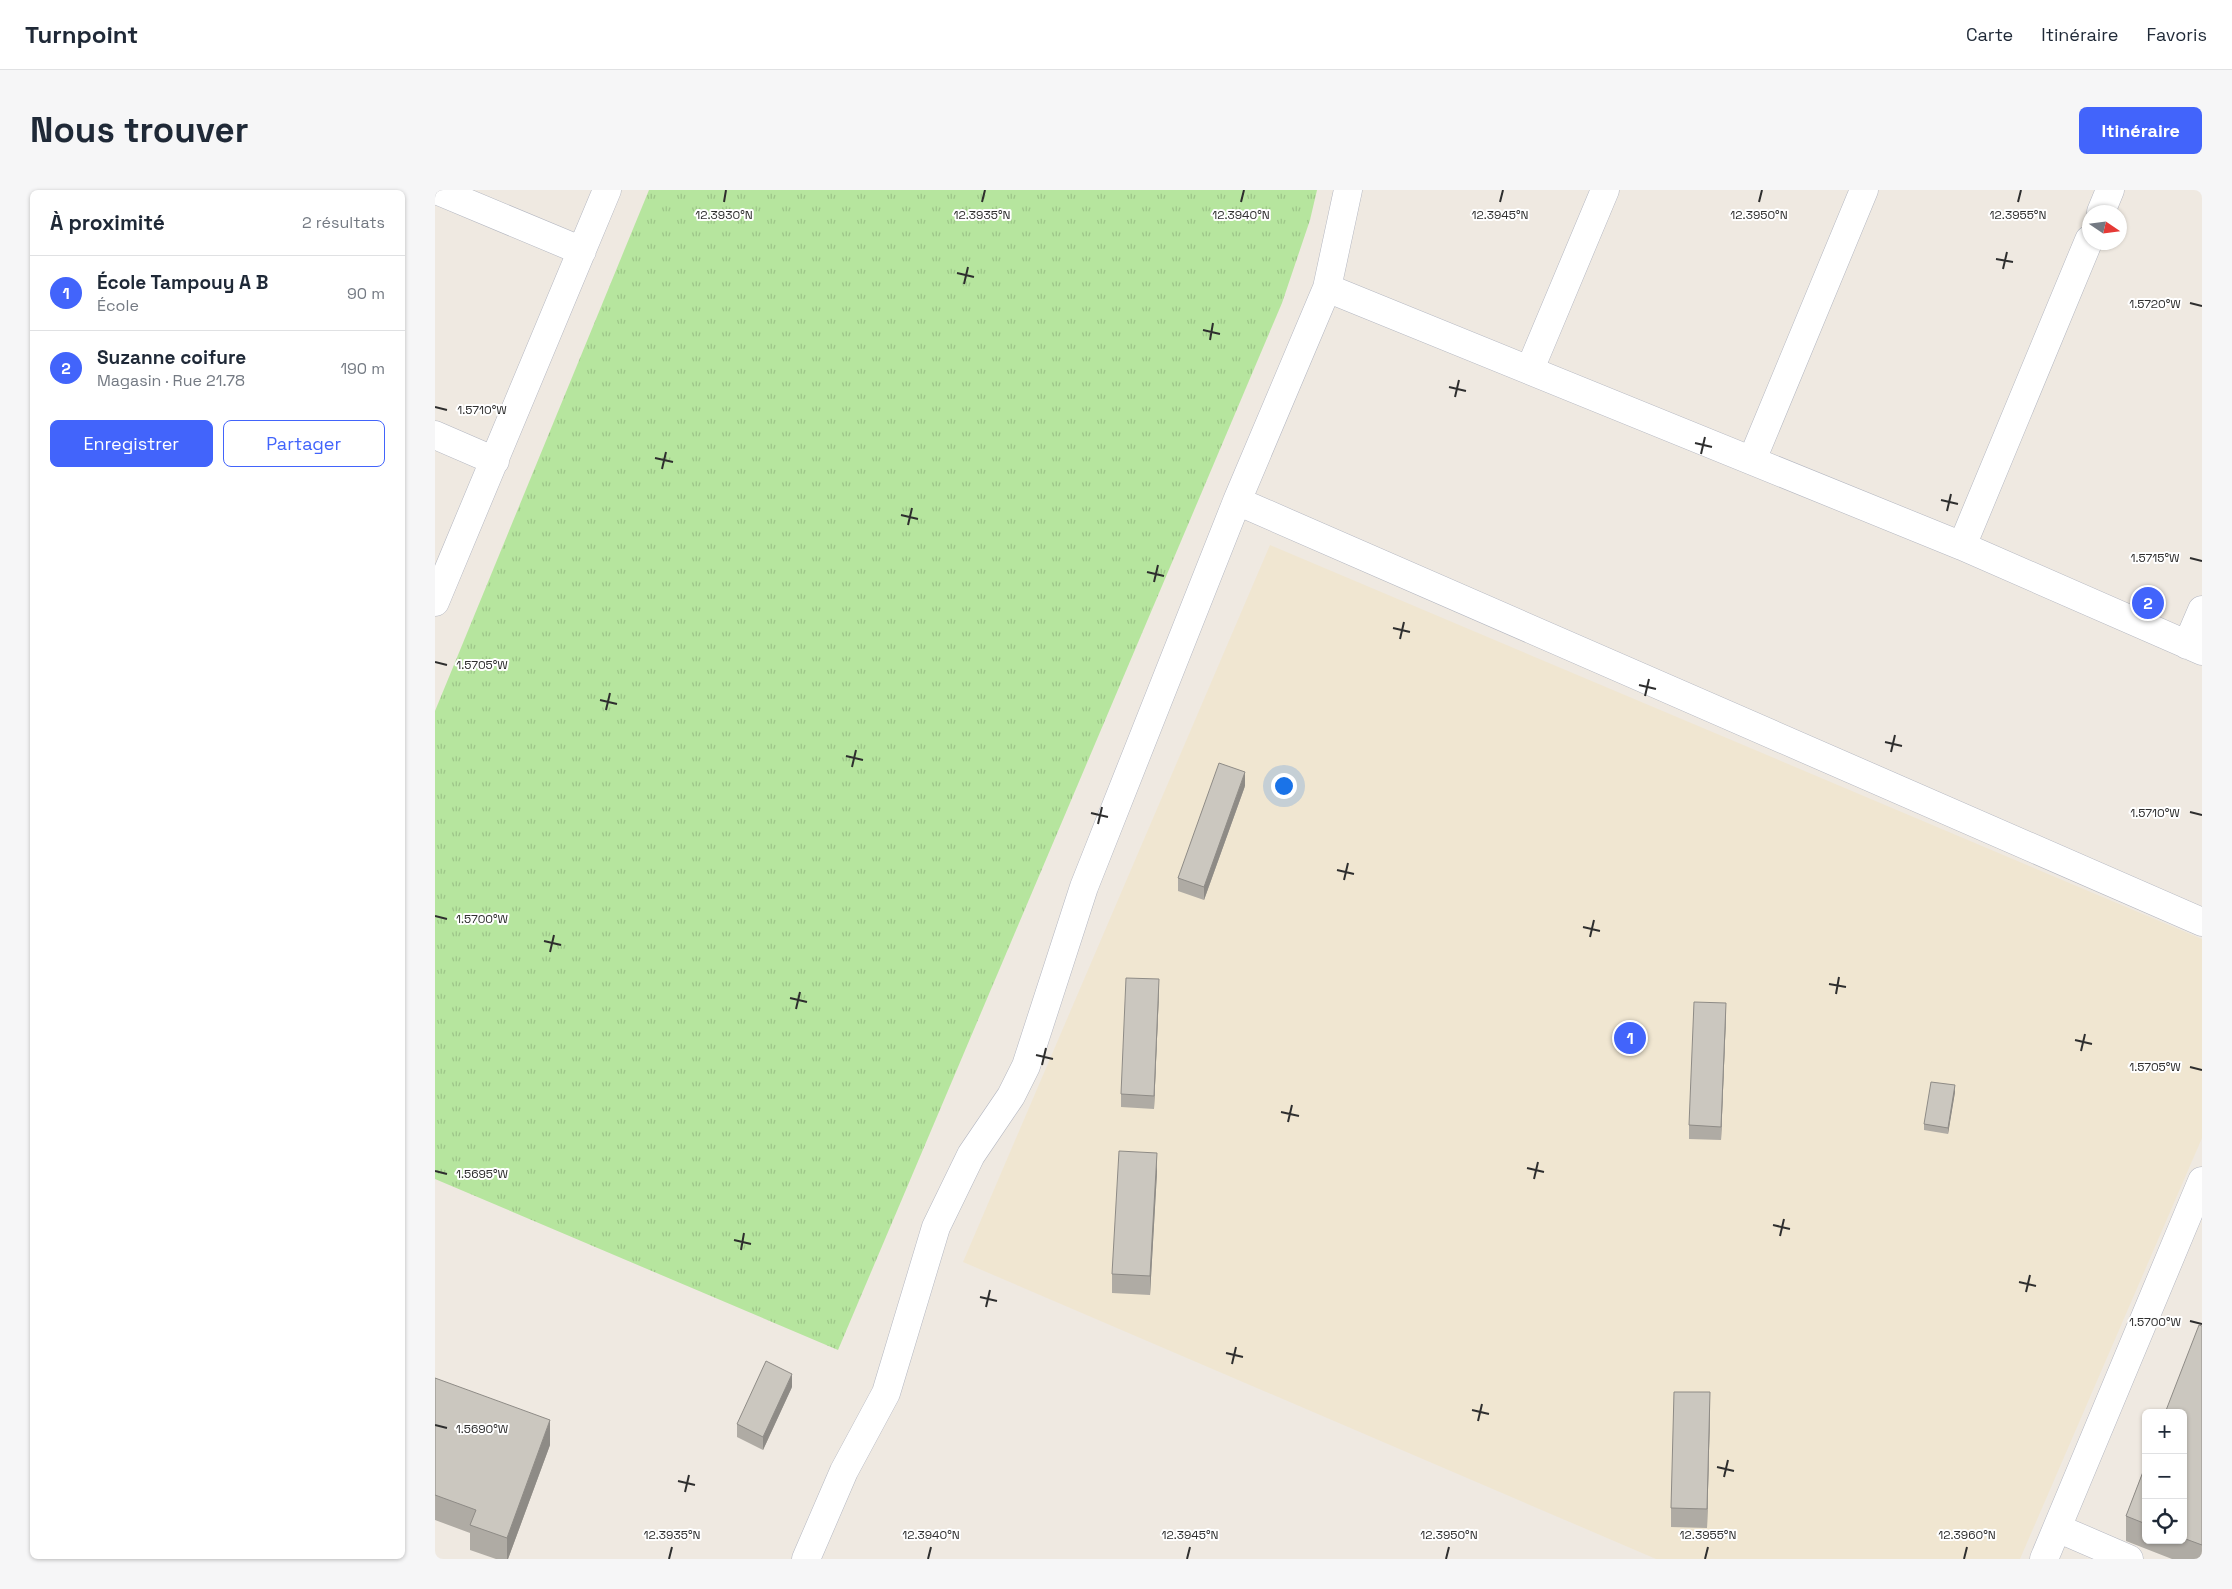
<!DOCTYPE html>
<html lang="fr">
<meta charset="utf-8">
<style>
:root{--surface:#fff;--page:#f6f6f7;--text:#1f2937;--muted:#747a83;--line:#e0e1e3;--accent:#4264fb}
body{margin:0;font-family:"Space Grotesk",sans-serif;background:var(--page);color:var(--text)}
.controls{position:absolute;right:15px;bottom:15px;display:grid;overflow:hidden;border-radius:8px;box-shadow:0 1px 4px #0004}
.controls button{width:45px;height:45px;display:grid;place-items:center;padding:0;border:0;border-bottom:1px solid var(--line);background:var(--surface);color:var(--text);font:25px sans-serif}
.compass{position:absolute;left:1647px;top:15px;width:45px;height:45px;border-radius:50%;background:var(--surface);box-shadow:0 1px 4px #0004;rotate:103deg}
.you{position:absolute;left:848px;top:595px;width:18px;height:18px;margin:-12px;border:4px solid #fff;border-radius:50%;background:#1a73e8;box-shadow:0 0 0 8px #1a73e833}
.badge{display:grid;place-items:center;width:32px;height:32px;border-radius:50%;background:var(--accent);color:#fff;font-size:16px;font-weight:700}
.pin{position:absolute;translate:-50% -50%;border:2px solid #fff;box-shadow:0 1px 5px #0006}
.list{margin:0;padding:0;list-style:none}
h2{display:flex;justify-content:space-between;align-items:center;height:65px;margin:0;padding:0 20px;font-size:21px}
h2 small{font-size:16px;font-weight:400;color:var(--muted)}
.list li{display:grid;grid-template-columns:32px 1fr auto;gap:15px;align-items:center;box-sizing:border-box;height:75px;padding:0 20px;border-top:1px solid var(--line)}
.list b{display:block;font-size:19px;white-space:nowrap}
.list p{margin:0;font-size:16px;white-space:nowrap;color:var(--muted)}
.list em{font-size:16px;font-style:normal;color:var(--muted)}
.actions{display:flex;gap:10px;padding:15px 20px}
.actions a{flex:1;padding:11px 0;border:1px solid var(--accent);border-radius:8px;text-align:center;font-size:18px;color:var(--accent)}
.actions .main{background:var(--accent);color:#fff}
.icon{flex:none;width:28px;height:28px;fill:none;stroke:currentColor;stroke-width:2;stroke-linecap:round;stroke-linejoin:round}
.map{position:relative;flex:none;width:1767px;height:1369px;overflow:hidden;border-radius:8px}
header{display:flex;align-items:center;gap:30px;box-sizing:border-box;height:70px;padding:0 25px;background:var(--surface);border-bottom:1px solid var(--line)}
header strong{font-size:24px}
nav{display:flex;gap:28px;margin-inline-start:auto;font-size:18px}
.intro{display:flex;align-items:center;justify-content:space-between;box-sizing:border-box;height:120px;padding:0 30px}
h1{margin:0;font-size:35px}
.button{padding:12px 22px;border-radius:8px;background:var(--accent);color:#fff;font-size:18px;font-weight:700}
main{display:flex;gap:30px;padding:0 30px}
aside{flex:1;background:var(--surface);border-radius:8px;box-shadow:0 1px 4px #0004}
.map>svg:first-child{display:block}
</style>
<header>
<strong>Turnpoint</strong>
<nav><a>Carte</a><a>Itinéraire</a><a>Favoris</a></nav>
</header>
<div class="intro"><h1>Nous trouver</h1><a class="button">Itinéraire</a></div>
<main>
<aside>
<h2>À proximité<small>2 résultats</small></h2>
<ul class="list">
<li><span class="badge">1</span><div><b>École Tampouy A B</b><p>École</p></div><em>90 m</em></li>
<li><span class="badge">2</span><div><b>Suzanne coifure</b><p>Magasin · Rue 21.78</p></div><em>190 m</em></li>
</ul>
<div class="actions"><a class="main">Enregistrer</a><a>Partager</a></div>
</aside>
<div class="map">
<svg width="1767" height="1369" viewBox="0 0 1767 1369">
<defs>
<pattern id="park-tufts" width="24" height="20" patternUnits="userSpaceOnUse" patternTransform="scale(1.25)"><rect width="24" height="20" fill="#b6e59e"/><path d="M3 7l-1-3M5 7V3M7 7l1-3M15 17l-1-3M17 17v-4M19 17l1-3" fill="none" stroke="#9dc588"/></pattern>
</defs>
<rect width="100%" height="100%" fill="#efe9e1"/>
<path fill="#f0e6d1" d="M835,355L1767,749V948L1585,1369H1221L528,1072Z"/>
<path fill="url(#park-tufts)" d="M214,0H882L875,30L847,113L403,1160L0,989V521Z"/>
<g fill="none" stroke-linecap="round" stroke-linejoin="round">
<defs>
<path id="minor" d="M1,0L147,61
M1666,22L1675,0
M892,98L1527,356L1767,461
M1095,179L1170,0
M0,245L60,271
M1317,270L1429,0
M802,311L1767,732
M1527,356L1654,50
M0,412L172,0
M1752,455L1767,420
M1622,1338L1694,1369
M371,1369L409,1281L451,1203L501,1037L536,965L576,906L591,876L649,697L802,311L892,98L913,0
M1609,1369L1767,991"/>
</defs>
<use href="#minor" stroke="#b4b7c1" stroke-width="29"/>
<use href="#minor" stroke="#fff" stroke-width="28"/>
</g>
<path fill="#afaba4" d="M810,596L769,710L743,701V688Z
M724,802L719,919L686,917V904Z
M1291,826L1286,950L1254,949V935Z
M1520,902L1513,944L1489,940V934Z
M722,982L715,1105L677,1103V1084Z
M1767,1136V1369H1737L1691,1351V1326L1711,1274V1350H1748V1223Z
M0,1188L115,1255L73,1369H61L35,1360V1343L0,1330Z
M357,1197L328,1260L302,1247V1234Z
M1275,1222L1272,1338L1236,1337V1318Z"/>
<path fill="#8e8b86" d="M810,582V596L769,710V697Z
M724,789V802L719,919V906Z
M1291,813V826L1286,950V937Z
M1520,895V902L1513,944V938Z
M722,963V982L715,1105V1086Z
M357,1184V1197L328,1260V1247Z
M1275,1202V1222L1272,1338V1319Z
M115,1230V1255L73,1369H72V1348Z"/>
<path fill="#cbc7bf" stroke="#8e8b86" d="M784,573L810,582L769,697L743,688Z
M691,788L724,789L719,906L686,904Z
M1259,812L1291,813L1286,937L1254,935Z
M1496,892L1520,895L1513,938L1489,934Z
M684,961L722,963L715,1086L677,1084Z
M1764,1135L1767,1136V1355L1748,1348V1223H1730Z
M331,1171L357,1184L328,1247L302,1234Z
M0,1188L115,1230L72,1348L35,1335L41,1320L0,1305Z
M1239,1202H1275L1272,1319L1236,1318Z
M1711,1274V1334L1691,1326Z"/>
<path fill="none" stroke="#2e2e2e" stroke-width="2" d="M289,12L291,0M547,12L550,0M806,12L809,0M1065,12L1068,0M1324,12L1327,0M1583,12L1586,0M1561,69L1578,72M1568,79L1572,62M522,83L539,87M529,94L533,77M1755,113L1767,116M768,140L785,144M775,150L778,133M1014,197L1031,201M1020,207L1024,190M0,217L12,220M1260,253L1277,257M1266,264L1270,247M220,268L238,272M227,279L231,262M1506,310L1523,314M1512,321L1516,304M466,325L483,329M473,335L477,318M1755,368L1767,371M712,382L729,386M719,392L723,375M958,438L975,442M965,449L969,432M0,472L12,475M1204,495L1221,499M1210,506L1214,489M165,510L182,514M171,520L175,503M1450,552L1467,556M1456,562L1460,545M411,566L428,570M417,577L421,560M1755,622L1767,625M656,623L673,627M663,634L667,617M902,680L919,684M909,690L913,673M0,726L12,729M1148,737L1165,741M1155,747L1159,730M109,751L126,755M115,762L119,745M1394,794L1411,797M1401,804L1404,787M355,808L372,812M361,819L365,802M1640,850L1657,854M1646,861L1650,844M601,865L618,869M607,875L611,858M1755,877L1767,880M846,922L864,926M853,932L857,915M1092,978L1109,982M0,981L12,984M1099,989L1103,972M1338,1035L1355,1039M1345,1046L1349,1029M299,1050L316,1054M306,1060L309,1043M1584,1092L1601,1096M1591,1102L1595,1085M545,1107L562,1111M551,1117L555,1100M1755,1131L1767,1134M791,1163L808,1167M797,1174L801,1157M1037,1220L1054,1224M1043,1231L1047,1214M0,1235L12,1238M1282,1277L1299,1281M1289,1287L1293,1270M243,1291L260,1295M250,1302L254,1285M234,1369L237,1357M493,1369L496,1357M752,1369L755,1357M1011,1369L1014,1357M1270,1369L1273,1357M1529,1369L1532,1357"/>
<g font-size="12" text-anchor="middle" fill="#2e2e2e" stroke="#fff" stroke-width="4" stroke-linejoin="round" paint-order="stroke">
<text x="289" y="29">12.3930°N</text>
<text x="547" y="29">12.3935°N</text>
<text x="806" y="29">12.3940°N</text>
<text x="1065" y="29">12.3945°N</text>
<text x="1324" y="29">12.3950°N</text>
<text x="1583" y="29">12.3955°N</text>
<text x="1720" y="118">1.5720°W</text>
<text x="47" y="224">1.5710°W</text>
<text x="1720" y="372">1.5715°W</text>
<text x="47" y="479">1.5705°W</text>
<text x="1720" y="627">1.5710°W</text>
<text x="47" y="733">1.5700°W</text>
<text x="1720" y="881">1.5705°W</text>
<text x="47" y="988">1.5695°W</text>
<text x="1720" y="1136">1.5700°W</text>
<text x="47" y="1243">1.5690°W</text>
<text x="237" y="1349">12.3935°N</text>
<text x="496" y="1349">12.3940°N</text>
<text x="755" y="1349">12.3945°N</text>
<text x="1014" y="1349">12.3950°N</text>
<text x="1273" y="1349">12.3955°N</text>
<text x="1532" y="1349">12.3960°N</text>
</g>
</svg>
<div class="controls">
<button>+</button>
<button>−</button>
<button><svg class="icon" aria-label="locate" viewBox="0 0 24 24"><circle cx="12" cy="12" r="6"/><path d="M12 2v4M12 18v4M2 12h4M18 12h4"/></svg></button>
</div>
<svg class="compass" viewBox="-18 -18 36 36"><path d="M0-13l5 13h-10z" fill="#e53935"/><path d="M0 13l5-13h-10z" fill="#747a83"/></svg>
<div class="you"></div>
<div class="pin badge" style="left:1195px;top:848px">1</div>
<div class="pin badge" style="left:1713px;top:413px">2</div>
</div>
</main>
